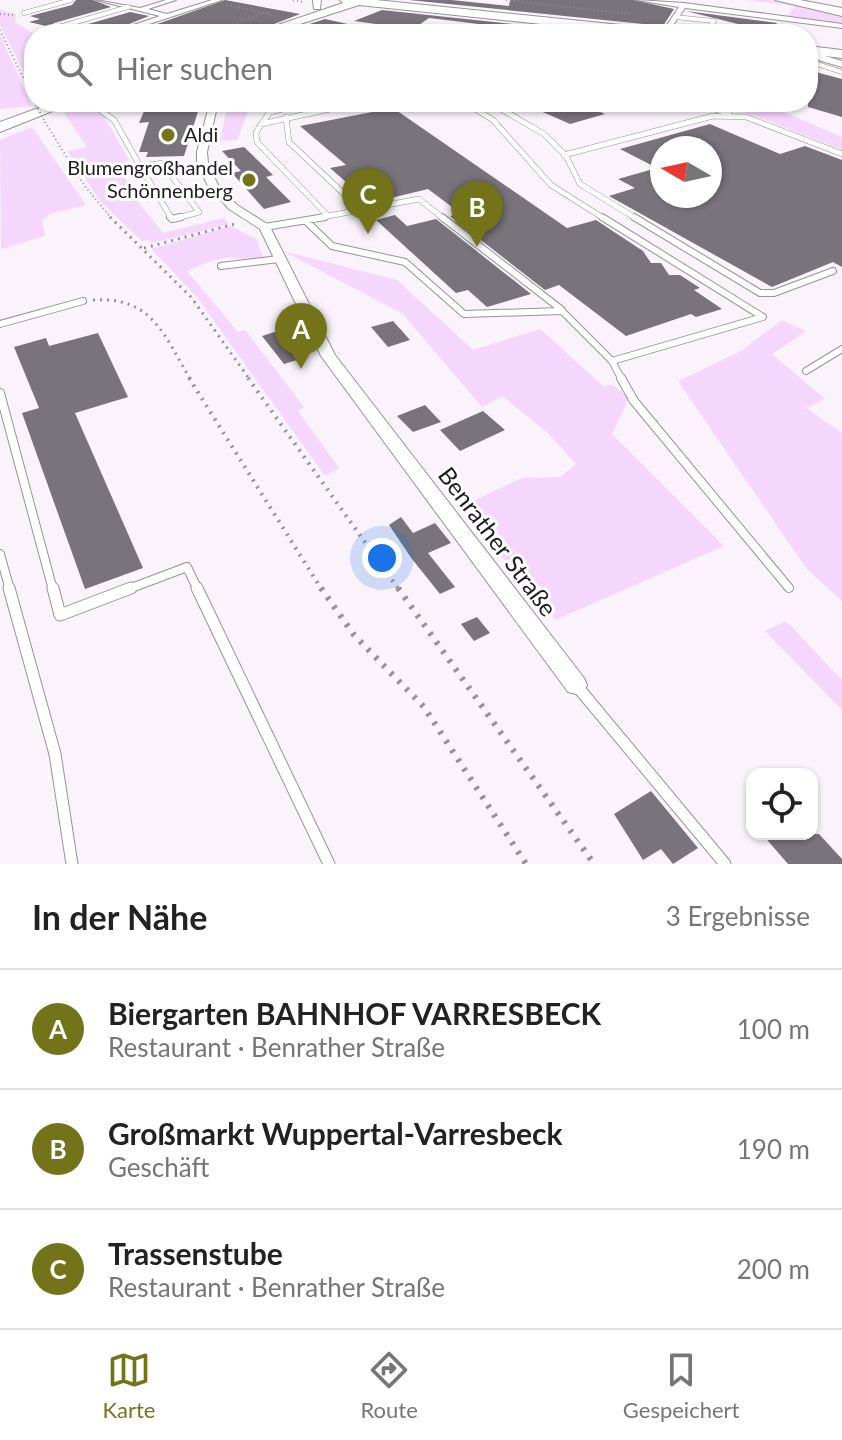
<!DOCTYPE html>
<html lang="de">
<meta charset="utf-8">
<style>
:root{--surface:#fff;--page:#f6f6f6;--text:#222;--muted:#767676;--line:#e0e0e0;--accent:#73741a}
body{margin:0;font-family:Lato,sans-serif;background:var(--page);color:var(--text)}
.controls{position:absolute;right:24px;bottom:24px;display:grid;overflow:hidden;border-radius:16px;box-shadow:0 2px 6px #0004}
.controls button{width:72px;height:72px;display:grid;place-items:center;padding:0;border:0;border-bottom:2px solid var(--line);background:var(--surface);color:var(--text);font:40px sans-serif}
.compass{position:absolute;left:650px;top:136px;width:72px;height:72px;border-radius:50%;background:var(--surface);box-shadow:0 2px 6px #0004;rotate:279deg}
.you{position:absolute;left:382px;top:558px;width:28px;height:28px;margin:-20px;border:6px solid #fff;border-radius:50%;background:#1a73e8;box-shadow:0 0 0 12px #1a73e833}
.badge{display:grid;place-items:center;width:52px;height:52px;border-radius:50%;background:var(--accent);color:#fff;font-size:26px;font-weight:700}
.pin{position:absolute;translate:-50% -66px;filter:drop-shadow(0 2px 4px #0008)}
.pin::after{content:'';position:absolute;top:42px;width:28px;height:24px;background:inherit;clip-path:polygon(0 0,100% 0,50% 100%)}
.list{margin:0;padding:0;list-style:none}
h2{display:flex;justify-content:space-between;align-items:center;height:104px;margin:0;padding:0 32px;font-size:34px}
h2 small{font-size:26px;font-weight:400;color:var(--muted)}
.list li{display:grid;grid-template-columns:52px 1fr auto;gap:24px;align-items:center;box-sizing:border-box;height:120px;padding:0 32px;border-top:2px solid var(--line)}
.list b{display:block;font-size:30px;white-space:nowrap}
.list p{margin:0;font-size:26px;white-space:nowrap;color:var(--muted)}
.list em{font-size:26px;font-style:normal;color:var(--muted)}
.icon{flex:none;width:44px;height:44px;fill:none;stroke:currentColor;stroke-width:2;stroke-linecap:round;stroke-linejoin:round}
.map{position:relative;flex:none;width:842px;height:864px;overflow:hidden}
.search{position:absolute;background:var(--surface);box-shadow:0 2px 6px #0004;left:24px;right:24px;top:24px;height:88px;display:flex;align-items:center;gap:20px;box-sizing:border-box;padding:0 28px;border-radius:32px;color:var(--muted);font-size:30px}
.sheet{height:464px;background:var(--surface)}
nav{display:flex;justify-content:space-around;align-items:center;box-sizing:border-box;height:112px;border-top:2px solid var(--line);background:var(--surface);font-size:22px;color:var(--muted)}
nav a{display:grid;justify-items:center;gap:4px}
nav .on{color:var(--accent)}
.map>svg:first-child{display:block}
</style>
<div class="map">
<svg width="842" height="864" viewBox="0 0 842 864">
<rect width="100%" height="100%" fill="#faf3fc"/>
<path fill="#f5d6fc" d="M748,0H769L842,15V24L787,16L795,6Z
M0,10L16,14L15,22L34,34V92L0,25Z
M0,36L2,39L32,106L0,109Z
M228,102H252L237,140L220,141Z
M701,102H745L784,112L842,137V150L753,115Z
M85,109L102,113L129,160L117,163L141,206L163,233L224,218L229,224L152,243L148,240L142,241L101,202L67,151L87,147L64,113Z
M32,127L86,205L50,214L42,221L45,236L1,249L0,140Z
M231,226L256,239L264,258C251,261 245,260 232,258C219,256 199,266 187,271L238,332L245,330L304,407L298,411L339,468L325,476L196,296L151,249Z
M283,251L397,280L473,350L540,329L603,386L613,385L629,398L612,434L724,546L555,620L460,507L522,478L560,477L576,464L548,433L502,396L482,407L403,314Z
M782,320L806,331L772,354L825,399L806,408L842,433V601L806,568L678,381L741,351Z
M786,621L842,680V710L765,631Z"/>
<path fill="#79737b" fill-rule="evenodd" d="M76,0H93L111,7L54,23L50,27L29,22L40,19L30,16L72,5Z
M225,0L300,14L248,34H129Z
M409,0H451L509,6L510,0H634L674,9L663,26Z
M382,10L607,34L531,27L528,30L429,18L413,29L354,21Z
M686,11L777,23L767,34H733L738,24Z
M130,12L149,16L104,34L64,31Z
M325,19L361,27L360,34H279Z
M808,70L842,79V117L808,107Z
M148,102H201L184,156L146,157L148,152H139L149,122L139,123Z
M520,102H577L605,114L570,124Z
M393,108L567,228L596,220L643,251L651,263H661L669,275H680L700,288L694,290L722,309L696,317L691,314L626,336L559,285L545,290L450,216L460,213L428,189L370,203L330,168L346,165L300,126Z
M710,124L780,154L805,146L842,160V267L833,262L772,287L609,196L635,188L618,179L657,168L620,149ZM662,148H710V196H662Z
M244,147L273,175L266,177L291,202L264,209L232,173L241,171L222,151Z
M395,215L407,226L436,219L531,294L487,307L468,290L456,293L376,220Z
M393,321L410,340L388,347L371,327Z
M287,328L307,357L284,364L262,336Z
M98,333L128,397L75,413L143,568L85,589L22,413L39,408L14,347L46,338L49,346Z
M425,405L441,422L413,432L397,416Z
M483,411L505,430L460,451L440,430Z
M401,517L413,533L435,523L451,543L428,553L455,587L440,594L412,559L389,525Z
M477,617L490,633L474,641L461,624Z
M651,791L698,848L673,864L661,849L643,860L614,814Z
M762,834H819L842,859V864H788Z"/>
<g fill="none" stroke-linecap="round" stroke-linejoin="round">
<defs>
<path id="service-far4" d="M24,13L71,0
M675,17L714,21L705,34
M55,28L128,7
M808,61L842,72"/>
<path id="service-far3" d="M89,102L114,120L140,166L165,163L167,170L203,166
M464,102L493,120L551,185L605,219
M489,102L544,134L566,156L580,184L637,219
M689,102L729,113
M286,117L289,142L360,209
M262,123L270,112L313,102
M564,155L713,116L746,117L842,154
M140,166L172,219
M167,170L199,212L174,219
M328,216L419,199L444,219
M313,219L328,216L257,142L256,133L261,124L362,102"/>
<path id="service-far2" d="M170,217L172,219L181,217
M442,217L562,310
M602,217L763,317L612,361
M634,217L760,293H774L833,271
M306,221L332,246L405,262L464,314L562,311L612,361L622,380
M265,227L325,217
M221,266L279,259
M0,324L83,301
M806,371L842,349"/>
<path id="service-far1" d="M621,378L634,401L789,588
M0,393L53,590
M0,554L10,590
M126,590L187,567L198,590"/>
<path id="service" d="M9,588L55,754L72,864
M53,588L60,615L131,588
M197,588L329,864
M576,685L725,864"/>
<path id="minor" d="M96,0L140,8L166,0H176L148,9L167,14L212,0H222L119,34H107L160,16Z
M637,0L684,3L842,24V28L685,8L667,34H661L679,7Z
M210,102H218L207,152L208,163L218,185L237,205L269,225L335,355L584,678L587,685L584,692L576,694L568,692L321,356L260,229L229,209L208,186L197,163V152Z"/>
<path id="tertiary" d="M313,0H321L320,9H314Z
M808,51L842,61V67L808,57Z"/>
<path id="primary" d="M340,0H376L670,30L676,34H636L359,5L269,34H251L343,3Z
M808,46L842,50V58L808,54Z
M55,102H75L0,132V122Z"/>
<path id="motorway" d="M775,0H800L842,8V16Z"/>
</defs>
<use href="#service-far4" stroke="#98929a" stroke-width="5"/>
<use href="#service-far3" stroke="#98929a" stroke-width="6"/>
<use href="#service-far2" stroke="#98929a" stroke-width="8"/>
<use href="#service-far1" stroke="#98929a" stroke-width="10"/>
<use href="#service" stroke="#98929a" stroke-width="13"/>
<use href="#minor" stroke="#98929a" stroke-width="2"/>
<use href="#tertiary" stroke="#98929a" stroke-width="2"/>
<use href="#primary" stroke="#98929a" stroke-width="2"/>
<use href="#motorway" stroke="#98929a" stroke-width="2"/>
<path stroke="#959197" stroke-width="2" stroke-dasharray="1 3" stroke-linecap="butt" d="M293,0L303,2
M506,0L630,14
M227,5L274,15
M0,14L14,15
M0,30L34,100
M203,34L264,13
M45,122L84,185L112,219"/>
<path stroke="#959197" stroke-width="3" stroke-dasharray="2 5" stroke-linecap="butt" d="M110,217L191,297L250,380
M144,248L235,224
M93,300C153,296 164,336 191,380"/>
<path stroke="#959197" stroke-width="4" stroke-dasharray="2 6" stroke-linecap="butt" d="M189,378L322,590
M248,378L399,590"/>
<path stroke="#959197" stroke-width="6" stroke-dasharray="3 8" stroke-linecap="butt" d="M321,588L354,635L424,707L526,864
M398,588L594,864"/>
<use href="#service-far4" stroke="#fff" stroke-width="4"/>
<use href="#service-far3" stroke="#fff" stroke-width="5"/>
<use href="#service-far2" stroke="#fff" stroke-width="6"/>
<use href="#service-far1" stroke="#fff" stroke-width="8"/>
<use href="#service" stroke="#fff" stroke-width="11"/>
<use href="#minor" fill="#fff" fill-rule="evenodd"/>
<use href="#tertiary" fill="#fff" fill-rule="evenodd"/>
<use href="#primary" fill="#fff" fill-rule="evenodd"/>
<use href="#motorway" fill="#fff" fill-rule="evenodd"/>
<path stroke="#959197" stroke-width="2" stroke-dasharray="1 3" stroke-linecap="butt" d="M36,105L44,120"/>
</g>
<g fill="#73741a" stroke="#fff" stroke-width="3">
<circle cx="168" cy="135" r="8"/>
<circle cx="249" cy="180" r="8"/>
</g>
<g text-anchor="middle" stroke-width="6" stroke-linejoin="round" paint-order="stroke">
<g font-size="20" fill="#1e1c1f" stroke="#fff" text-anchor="start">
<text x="184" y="142">Aldi</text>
<text x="233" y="175" text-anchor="end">Blumengroßhandel<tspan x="233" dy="23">Schönnenberg</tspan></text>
</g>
<g font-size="24" fill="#1e1c1f" stroke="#fff">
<text transform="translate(497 542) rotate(53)" y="8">Benrather Straße</text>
</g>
</g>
</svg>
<div class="controls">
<button><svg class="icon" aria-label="locate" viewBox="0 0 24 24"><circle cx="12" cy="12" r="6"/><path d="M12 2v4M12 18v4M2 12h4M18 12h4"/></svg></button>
</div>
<svg class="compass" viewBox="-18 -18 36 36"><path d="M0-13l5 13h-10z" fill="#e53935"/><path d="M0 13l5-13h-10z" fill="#767676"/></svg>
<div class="you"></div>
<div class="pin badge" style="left:301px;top:369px">A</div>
<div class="pin badge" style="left:477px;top:247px">B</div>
<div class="pin badge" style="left:368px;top:234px">C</div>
<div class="search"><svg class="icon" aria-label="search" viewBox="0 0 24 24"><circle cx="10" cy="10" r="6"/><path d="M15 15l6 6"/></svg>Hier suchen</div>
</div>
<section class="sheet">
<h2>In der Nähe<small>3 Ergebnisse</small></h2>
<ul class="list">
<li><span class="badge">A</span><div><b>Biergarten BAHNHOF VARRESBECK</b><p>Restaurant · Benrather Straße</p></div><em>100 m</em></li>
<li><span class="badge">B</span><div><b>Großmarkt Wuppertal-Varresbeck</b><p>Geschäft</p></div><em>190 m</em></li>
<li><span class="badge">C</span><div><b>Trassenstube</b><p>Restaurant · Benrather Straße</p></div><em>200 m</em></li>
</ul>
</section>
<nav>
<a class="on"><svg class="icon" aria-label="map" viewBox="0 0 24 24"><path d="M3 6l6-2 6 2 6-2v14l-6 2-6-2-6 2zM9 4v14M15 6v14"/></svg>Karte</a>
<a><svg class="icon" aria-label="directions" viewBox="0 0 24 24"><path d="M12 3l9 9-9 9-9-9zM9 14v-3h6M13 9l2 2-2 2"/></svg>Route</a>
<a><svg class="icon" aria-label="saved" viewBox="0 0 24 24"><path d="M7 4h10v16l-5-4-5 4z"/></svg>Gespeichert</a>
</nav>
